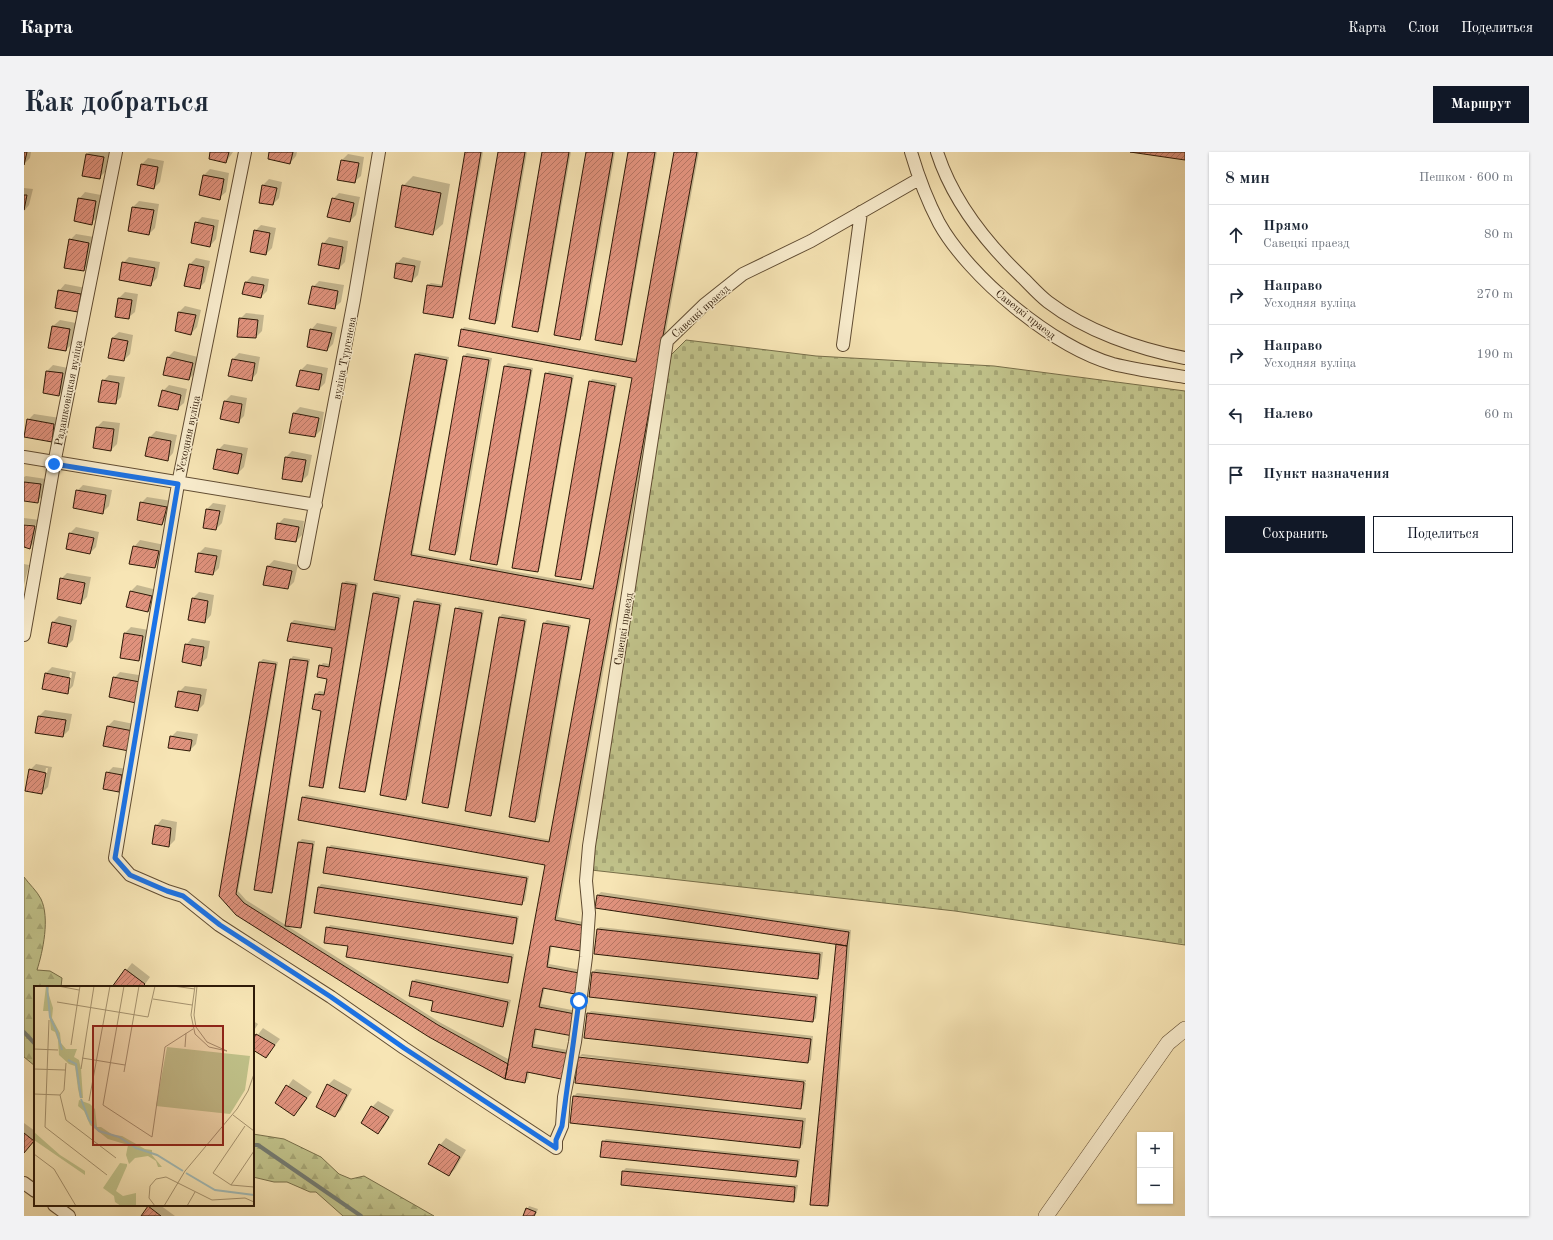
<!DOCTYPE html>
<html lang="ru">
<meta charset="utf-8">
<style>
:root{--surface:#fff;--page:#f2f2f3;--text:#1f2937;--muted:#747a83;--line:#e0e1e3;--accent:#111827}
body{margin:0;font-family:"Old Standard TT",serif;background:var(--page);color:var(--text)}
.controls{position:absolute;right:12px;bottom:12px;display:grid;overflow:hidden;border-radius:0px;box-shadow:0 1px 3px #0004}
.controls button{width:36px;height:36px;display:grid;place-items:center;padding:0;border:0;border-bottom:1px solid var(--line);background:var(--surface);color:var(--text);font:20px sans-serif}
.stop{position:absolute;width:12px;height:12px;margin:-9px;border:3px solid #1a73e8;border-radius:50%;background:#fff}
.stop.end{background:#1a73e8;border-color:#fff;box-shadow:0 1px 4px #0008}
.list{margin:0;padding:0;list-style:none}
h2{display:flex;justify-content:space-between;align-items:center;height:52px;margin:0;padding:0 16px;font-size:17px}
h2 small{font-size:13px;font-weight:400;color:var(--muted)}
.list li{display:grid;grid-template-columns:26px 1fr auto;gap:12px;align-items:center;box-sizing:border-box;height:60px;padding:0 16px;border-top:1px solid var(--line)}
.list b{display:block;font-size:15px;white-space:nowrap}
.list p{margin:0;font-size:13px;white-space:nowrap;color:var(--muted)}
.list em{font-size:13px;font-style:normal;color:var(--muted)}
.actions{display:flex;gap:8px;padding:12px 16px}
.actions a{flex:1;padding:9px 0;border:1px solid var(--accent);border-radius:0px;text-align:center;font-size:14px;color:var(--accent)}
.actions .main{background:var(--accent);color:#fff}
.icon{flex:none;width:22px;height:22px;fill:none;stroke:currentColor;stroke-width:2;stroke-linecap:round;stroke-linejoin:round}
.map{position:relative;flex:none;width:1161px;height:1064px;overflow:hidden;border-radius:0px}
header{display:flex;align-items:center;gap:24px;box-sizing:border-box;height:56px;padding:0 20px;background:var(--accent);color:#fff}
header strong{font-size:19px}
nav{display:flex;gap:22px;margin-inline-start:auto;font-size:14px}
.intro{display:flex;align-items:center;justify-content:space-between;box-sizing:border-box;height:96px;padding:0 24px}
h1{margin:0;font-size:28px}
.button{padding:10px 18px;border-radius:0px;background:var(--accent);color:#fff;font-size:14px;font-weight:700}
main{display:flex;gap:24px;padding:0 24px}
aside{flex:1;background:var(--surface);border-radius:0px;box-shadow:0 1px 3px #0004}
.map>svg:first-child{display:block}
</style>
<header>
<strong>Карта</strong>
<nav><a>Карта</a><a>Слои</a><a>Поделиться</a></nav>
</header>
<div class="intro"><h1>Как добраться</h1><a class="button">Маршрут</a></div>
<main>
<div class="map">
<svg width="1161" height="1064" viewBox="0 0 1161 1064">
<defs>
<pattern id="forest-firs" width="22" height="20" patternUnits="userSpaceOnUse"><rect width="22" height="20" fill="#c1c38b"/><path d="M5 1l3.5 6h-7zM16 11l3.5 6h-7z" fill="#a6a776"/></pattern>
<pattern id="cemetery-stones" width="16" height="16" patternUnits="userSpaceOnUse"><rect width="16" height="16" fill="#c1c38b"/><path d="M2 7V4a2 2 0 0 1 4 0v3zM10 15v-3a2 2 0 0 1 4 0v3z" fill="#a6a776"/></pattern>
<pattern id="building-hatch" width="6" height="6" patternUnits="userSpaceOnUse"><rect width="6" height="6" fill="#e0927d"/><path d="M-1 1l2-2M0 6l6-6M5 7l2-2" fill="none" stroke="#b67664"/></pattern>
</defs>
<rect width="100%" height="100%" fill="#f7e5b5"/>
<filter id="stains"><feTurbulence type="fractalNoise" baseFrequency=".005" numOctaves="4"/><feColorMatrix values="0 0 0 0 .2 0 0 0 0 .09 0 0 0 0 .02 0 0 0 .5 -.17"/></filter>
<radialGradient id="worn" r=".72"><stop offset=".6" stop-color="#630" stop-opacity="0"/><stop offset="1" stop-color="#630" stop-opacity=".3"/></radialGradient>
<path fill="url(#forest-firs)" stroke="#776e49" d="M0,725C5,732 13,739 17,747C26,766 19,799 13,818L26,819L38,826L37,835H11V914L0,905Z
M229,982L260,987L297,1005L315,1022L327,1027L340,1024L410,1064H319L292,1040H286L263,1030H250L229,1025Z"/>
<path fill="url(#cemetery-stones)" stroke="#776e49" d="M662,188L792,204L970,214L1161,239V793L931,759L567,718L647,203Z"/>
<path fill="#0003" fill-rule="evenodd" d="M0,0H7L6,6L0,12Z
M65,0H85L81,20L75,26L63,2Z
M187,0H209L202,10Z
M246,0H273L272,4L266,11Z
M442,0H459L431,162L429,165L404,133L407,131L420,133Z
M475,0H503L474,168L471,171Z
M519,0H547L516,176L514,179Z
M563,0H591L559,184L556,186Z
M605,0H633L600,189L597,191Z
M651,0H675L534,765L564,771L528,793L525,812L557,818L554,838L551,841L521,835L517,852L553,859L551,880L513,877L510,892L549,899L505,920L504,927L501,930L196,743L236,510L239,507L254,510L214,739L222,748L417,871L486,908L522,712L279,645L282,643L527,688L568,467L351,427L392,202L395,200L425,205L389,401L571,434L610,225L438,178L440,175L613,207Z
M324,2L340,5L337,24L330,30L318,8Z
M124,6L140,9L136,30L130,36L114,33L118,12Z
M186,17L205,21L202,40L195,46L176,42L180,23Z
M389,24L426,32L419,72L409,81L379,34Z
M245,27L258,30L255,46L249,52L239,33Z
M0,36L9,37L5,53L0,59Z
M61,40L77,43L74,65L67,71L55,47Z
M315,41L336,45L332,63L326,69L309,47Z
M115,49L135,52L131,76L125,82L105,78L109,55Z
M178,65L195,68L192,87L186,94L172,71Z
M237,73L252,76L248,96L242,102L231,79Z
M52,82L70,85L65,112L59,118L46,88Z
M305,85L324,89L321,110L315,116L299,92Z
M105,105L136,110L133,126L127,132L99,111Z
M379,105L397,109L394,123L388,129L373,111Z
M172,106L186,109L181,130L175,136L166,112Z
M228,124L245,127L243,139L237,145L222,130Z
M295,129L320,133L317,150L310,156L289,135Z
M41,132L62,136L59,153L53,159L35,139Z
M101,140L114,142L111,160L104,166L95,146Z
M161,154L177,158L173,175L167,182L155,160Z
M222,161L240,163L238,179L232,185L216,167Z
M36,168L52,171L48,192L42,198L29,174Z
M293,171L313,175L309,192L303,198L287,178Z
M95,180L109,183L106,202L100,208L88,186Z
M150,199L174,205L171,221L165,227L140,222L144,205Z
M215,201L236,205L233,221L227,228L209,207Z
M443,201L468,206L434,399L431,402L440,204Z
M484,211L509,216L475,409L472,412L481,214Z
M283,212L304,216L301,231L295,237L277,218Z
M29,213L44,216L41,237L35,243L23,219Z
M525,219L550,223L516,416L514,419L522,222Z
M85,223L101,225L97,245L91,251L79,229Z
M568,227L593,231L559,424L557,427L566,230Z
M145,233L163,237L160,251L153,257L139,239Z
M207,243L223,246L220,264L214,270L197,267L201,249Z
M276,255L300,260L297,278L291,284L270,261Z
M10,262L36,266L33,283L27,289L4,268Z
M79,269L96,271L93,292L87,298L70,295L73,275Z
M132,279L153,283L149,301L143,308L123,304L126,285Z
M200,292L224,296L220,315L214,321L194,298Z
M268,299L288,303L284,323L278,329L262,305Z
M2,324L22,327L19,343L13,350L0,348V325Z
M59,333L88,338L85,354L79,360L53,339Z
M123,345L148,349L144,366L138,372L117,351Z
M189,351L202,353L198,371L192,377L180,375L183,357Z
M0,366L16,368L15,374L0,372Z
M260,366L280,369L278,383L272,389L254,372Z
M0,374L15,376L12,389L6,395L0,394Z
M52,375L75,380L72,395L66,401L43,396L46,381Z
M116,388L141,393L137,409L131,415L110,395Z
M181,395L198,398L195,416L189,422L175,401Z
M250,408L274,413L270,430L264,436L240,432L244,414Z
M0,412L5,413L0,433Z
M43,421L67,425L63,445L57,451L34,447L37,427Z
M322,429L334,431L301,632L299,635V558L292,542L295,539L302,540L304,526L296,514L299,511L306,512L309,496L267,471L270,468L312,475L319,431Z
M113,433L133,438L130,453L124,459L107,439Z
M352,439L377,443L343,636L341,639L349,442Z
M175,440L190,443L187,463L181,470L169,446Z
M393,446L418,451L385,644L382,646L357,642L391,449Z
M435,454L460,458L426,652L424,655L432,457Z
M478,462L503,467L469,660L467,662L442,658L476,465Z
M35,464L53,468L49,488L43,494L29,470Z
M523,468L547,473L514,666L511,669L520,471Z
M107,475L125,478L121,502L115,508L101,481Z
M168,486L186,489L183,506L176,512L162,493Z
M269,504L286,507L250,737L247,740L231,737L267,507Z
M28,515L52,520L49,534L43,540L22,521ZM46,520L48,521L46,535H44Z
M96,520L121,524L111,550L90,526Z
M161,534L183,537L180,552L174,558L155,540Z
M21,558L48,562L45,578L39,584L12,580L15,564Z
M90,568L115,573L111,592L83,575Z
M153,579L174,582L172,592L166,598L147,585Z
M12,612L28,615L24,635L18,641L6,618ZM22,616H24L20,636H18Z
M89,615L104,617L101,633L95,639L83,621Z
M138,667L153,670L151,688L145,694L132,674Z
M278,687L291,689L279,772L276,775L275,690Z
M307,693L505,724L501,749L498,751L304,696Z
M297,732L495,764L491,788L488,791L295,735Z
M577,740L827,778L806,1050L803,1053L813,791L574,743Z
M306,773L490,802L486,827L483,830L325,793L303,776Z
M576,775L799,800L796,823L793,826L573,777Z
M108,811L126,825L119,835H89Z
M572,817L794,842L792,866L789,869L567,844L569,820Z
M392,827L487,848L481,871L479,874L410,848L389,829Z
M567,859L789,884L787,908L784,910L564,862Z
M229,869L234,872L229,880Z
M239,876L256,887L242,905L229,897V889Z
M558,902L782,928V930L556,904Z
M556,904V906L782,931L779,953L777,955L552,930Z
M269,927L288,940L270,963L252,951Z
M310,927L328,937L317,958L311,964L304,933Z
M553,941L782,966L779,992L776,995L547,970L550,944Z
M354,949L370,958L360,975L354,981L348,955Z
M0,971L11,979V987L0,1000Z
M422,986L442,998L431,1017L425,1023L405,1011L416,993Z
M582,987L776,1007L774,1021L772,1024L579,990Z
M602,1016L774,1033L772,1046L770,1049L599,1019Z
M126,1053H136L151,1064H118Z
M505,1054L514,1057L511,1064H500Z"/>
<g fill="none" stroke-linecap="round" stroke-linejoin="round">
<path stroke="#737b72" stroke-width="4" d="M0,880L11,892
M229,993H234L337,1064"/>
</g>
<path fill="url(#building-hatch)" stroke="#2d1907" d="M0,0H3L0,13Z
M186,0H205L202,11L185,7Z
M245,0H269L266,12L244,7Z
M441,0H457L429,166L399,161L403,133L418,135Z
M474,0H501L471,172L445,167Z
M518,0H545L514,180L488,175Z
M562,0H589L556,188L530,183Z
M604,0H631L598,193L571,188Z
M650,0H673L531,768L562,774L557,799L526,794L523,815L555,821L551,842L519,836L515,855L551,862L549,884L511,877L508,895L547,902L542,928L503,920L501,931L481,927L521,713L274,668L278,645L525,690L566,467L350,428L391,202L423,208L387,403L569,437L608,226L434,194L437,177L612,210Z
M1106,0H1161V8Z
M62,2L80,5L76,27L58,24Z
M317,8L335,11L331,31L313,28Z
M117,12L134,15L130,37L113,33Z
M179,23L200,27L196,48L175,43Z
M238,33L253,36L249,53L235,51Z
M378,33L417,41L409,83L371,75Z
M0,43H3L0,58Z
M54,46L72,49L68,73L50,69Z
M308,46L330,51L326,70L303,65Z
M108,55L130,58L125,83L104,79Z
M171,70L190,74L186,95L167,91Z
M230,78L246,81L242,103L226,100Z
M45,87L65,91L60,119L40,116Z
M298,91L319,95L315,117L294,113Z
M98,110L131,116L127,134L95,128Z
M372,111L391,114L388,130L370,126Z
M165,112L180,115L176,137L160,134Z
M221,130L240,133L237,146L218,142Z
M288,134L314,139L311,157L284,152Z
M34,138L57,142L54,160L31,156Z
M94,146L108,148L105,167L91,165Z
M154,160L172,163L167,183L151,179Z
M215,166L234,168L232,186L213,185Z
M28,174L46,177L42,199L24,196Z
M286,177L308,181L303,199L283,195Z
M88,186L104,189L100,209L84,206Z
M439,204L465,208L431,403L405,398Z
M143,205L169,211L165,228L139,223Z
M208,207L231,211L228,229L204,224Z
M480,214L507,218L473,413L446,408Z
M276,218L298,222L295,238L272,234Z
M22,219L39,221L35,244L19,241Z
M521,221L548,226L514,420L488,416Z
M78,228L95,231L92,252L74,250Z
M565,229L591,234L557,428L531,424Z
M138,238L157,243L154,258L134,254Z
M200,249L218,252L215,271L196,267Z
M269,261L295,266L291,285L265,281Z
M3,267L30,272L28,290L0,285Z
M72,275L90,277L87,299L69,296Z
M125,285L147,289L144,309L121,304Z
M193,297L218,302L214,322L189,317Z
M261,305L282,308L278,330L258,327Z
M0,330L17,332L14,351L0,349Z
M52,338L82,343L79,362L49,356Z
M116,350L143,355L138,373L113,368Z
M182,357L196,359L192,378L179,376Z
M253,371L275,375L272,390L251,387Z
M0,373L11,374L6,397L0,395Z
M45,381L70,386L66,402L42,397Z
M109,394L135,399L131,416L105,412Z
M174,401L193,404L189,423L171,420Z
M243,414L268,419L264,437L239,433Z
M36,426L61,431L57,452L33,447Z
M318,431L332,433L299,636L285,634L297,559L288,557L291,542L300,543L303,527L293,525L295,513L305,515L308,496L263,489L267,471L311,478Z
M106,439L128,444L124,460L102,455Z
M349,441L375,446L341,640L315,636Z
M168,446L184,449L181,471L164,468Z
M390,449L416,453L382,648L356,643Z
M431,456L458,461L424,656L398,651Z
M475,465L501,469L467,664L441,659Z
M28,470L47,474L43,495L24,491Z
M519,471L545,475L511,670L485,665Z
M100,481L119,484L115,509L96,506Z
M161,492L180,495L177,514L158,510Z
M266,507L284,509L248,741L230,738Z
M235,510L252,512L212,742L220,751L414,873L484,912L481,927L405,885L212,763L195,744Z
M21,521L46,526L44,542L18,537Z
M89,525L116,530L112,551L85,545Z
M154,539L177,543L174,559L151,555Z
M14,564L42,568L39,585L11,581Z
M83,574L109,579L105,599L79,594Z
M146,584L168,588L166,599L144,596Z
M5,617L22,621L18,642L1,639Z
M82,620L98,623L95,640L79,637Z
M131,673L147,676L145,695L128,692Z
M274,690L289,692L277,776L261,774Z
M303,695L503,726L498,753L299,721Z
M294,735L493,766L489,792L290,761Z
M573,743L825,780L823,794L571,756Z
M302,775L488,805L484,831L322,805L324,794L300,791Z
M573,777L796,802L794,827L570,802Z
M812,792L823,794L804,1054L786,1053Z
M101,817L121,832L118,835H88Z
M568,820L792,845L789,870L565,845Z
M388,829L484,850L479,875L407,859L409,849L385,844Z
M563,861L787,887L784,911L560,886Z
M232,882L251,893L242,906L229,898V887Z
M554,905L780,930L777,957L551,931Z
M303,932L323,943L311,965L292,955Z
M262,933L283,946L270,964L251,951Z
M549,944L779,969L776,996L546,971Z
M347,954L365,965L354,982L337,971Z
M0,981L10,989L0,1001Z
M578,989L774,1009L772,1025L576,1005Z
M415,992L436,1005L425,1024L404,1012Z
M598,1019L771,1035L770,1050L597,1033Z
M124,1054L137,1064H117Z
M502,1056L512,1060L510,1064H499Z"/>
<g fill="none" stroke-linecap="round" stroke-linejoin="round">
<defs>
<path id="minor" d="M221,0L154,332L91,706L106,723L143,739L159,744L195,773L307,845L380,896L532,996
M887,0C894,24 903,48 915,71C945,125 1029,195 1089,212C1113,218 1137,221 1161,225
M913,0C929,50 962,91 1000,127C1007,134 1015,143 1024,150C1062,179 1114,197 1161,206
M819,193L837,60
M0,305L292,353
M280,411L330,148L355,0
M0,483L30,312L92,0
M532,996V988L538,974L540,945L551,890L562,805L565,761L562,729L565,694L643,189L680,153L719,122L787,89L895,27
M0,1031L11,1039
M30,1053L45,1064"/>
<path id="tertiary" d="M1022,1064L1144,891L1161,877"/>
</defs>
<use href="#minor" stroke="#604c32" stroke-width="14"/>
<use href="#tertiary" stroke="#604c32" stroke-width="16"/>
<use href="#minor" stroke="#faeecf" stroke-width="12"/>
<use href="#tertiary" stroke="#faeecf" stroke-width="15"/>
</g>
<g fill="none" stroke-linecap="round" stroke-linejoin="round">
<path stroke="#1a73e8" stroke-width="5" d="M30,312L154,332L91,706L106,723L143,739L159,744L196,773L307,845L380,896L532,996V988L538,974L555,849"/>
</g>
<g text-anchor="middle" stroke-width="3" stroke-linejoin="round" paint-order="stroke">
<g font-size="11" fill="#2d1907" stroke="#faeecf">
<text transform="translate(676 159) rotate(-42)" y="4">Савецкі праезд</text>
<text transform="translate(1002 162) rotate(38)" y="4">Савецкі праезд</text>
<text transform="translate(320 206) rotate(-79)" y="4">вуліца Тургенева</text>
<text transform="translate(44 241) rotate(-79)" y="4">Радашковіцкая вуліца</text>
<text transform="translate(164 282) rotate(-78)" y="4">Усходняя вуліца</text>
<text transform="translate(599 477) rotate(-81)" y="4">Савецкі праезд</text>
</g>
</g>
<g transform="translate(10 834)">
<rect width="220" height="220" fill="#f7e5b5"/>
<path d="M12,0H15L14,6L19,22L18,32L26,47L27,57L32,63H43L40,71L45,74L47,83L49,112H46L44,103L41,80L35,78L25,69L24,54L21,46L17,44L15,25H9ZM45,114L56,118L61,123L63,141H67L79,149L88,150L111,163L118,164V169L128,181H124L122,175L114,170L101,172L95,178L92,169L94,159L74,153L56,139L50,125L44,120ZM0,146L26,169L51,185V189L0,154ZM86,177L93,178V180L82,205L89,210L102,207V220H87L81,216L80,210L69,202Z" fill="#c1c38b"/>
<path d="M133,61L216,70L211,104L196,128L122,120Z" fill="#c1c38b"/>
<path fill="none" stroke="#a2bcb9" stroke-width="2" d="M13,0L16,31L23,46L28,64M34,74L42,78L47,112M47,113L55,134L65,145L85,151L102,162L123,169L149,185M152,187L181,204L220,209"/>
<path fill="none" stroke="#a6936f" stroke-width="1" d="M24,0L45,4M90,0L69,119L118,151L131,61L159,43M139,0L161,3M161,0L157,29L161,48L175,61L193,65M163,0L160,29L162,41L173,56L193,65M119,13L158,19M23,16L114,31L121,0M15,34L11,141L73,189M37,59L46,0M151,61L152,47M0,63L24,64M48,72L91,79M0,83L31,84M47,83L60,0M90,86L105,0M0,108L26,109M26,109L32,134L82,172M26,109L30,104L32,77M55,115L76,0M199,129L220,145M211,140L179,187L197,199L220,201M0,168L20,183L42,220M197,199L220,165M121,220L115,212L116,200L122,193L132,191L178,214L211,212L220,216M130,220L151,185L203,123L214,105L220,88M153,220L161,206"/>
<path fill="#8f2418" fill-opacity="0.15" stroke="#8f2418" stroke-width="2" d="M59,40H189V159H59Z"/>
<rect width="220" height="220" fill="none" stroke="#2d1907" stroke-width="2"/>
</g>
<rect width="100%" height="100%" filter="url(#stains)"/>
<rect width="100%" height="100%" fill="url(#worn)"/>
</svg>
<div class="controls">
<button>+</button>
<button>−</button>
</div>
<div class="stop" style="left:555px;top:849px"></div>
<div class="stop end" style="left:30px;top:312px"></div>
</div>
<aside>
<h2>8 мин<small>Пешком · 600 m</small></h2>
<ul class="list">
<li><svg class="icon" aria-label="ahead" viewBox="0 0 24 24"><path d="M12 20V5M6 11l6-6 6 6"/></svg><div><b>Прямо</b><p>Савецкі праезд</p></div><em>80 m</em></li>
<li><svg class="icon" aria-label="right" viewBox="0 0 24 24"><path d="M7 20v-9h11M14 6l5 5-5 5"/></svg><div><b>Направо</b><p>Усходняя вуліца</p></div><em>270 m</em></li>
<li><svg class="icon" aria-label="right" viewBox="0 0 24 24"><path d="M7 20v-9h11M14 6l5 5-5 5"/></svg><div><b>Направо</b><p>Усходняя вуліца</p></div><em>190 m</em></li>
<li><svg class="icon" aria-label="left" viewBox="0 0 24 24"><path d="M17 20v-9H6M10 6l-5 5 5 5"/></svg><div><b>Налево</b></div><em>60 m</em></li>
<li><svg class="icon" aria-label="arrive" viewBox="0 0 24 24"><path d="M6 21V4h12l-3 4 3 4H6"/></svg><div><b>Пункт назначения</b></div></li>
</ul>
<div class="actions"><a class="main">Сохранить</a><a>Поделиться</a></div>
</aside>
</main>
